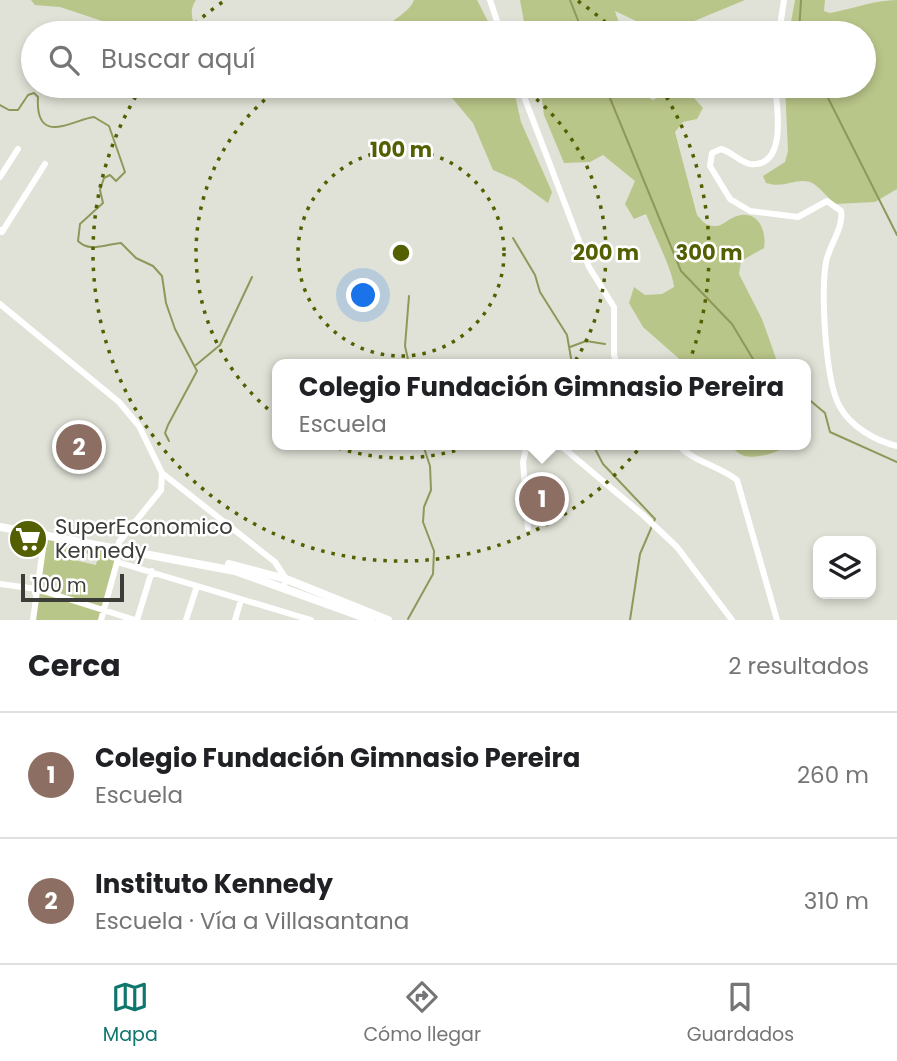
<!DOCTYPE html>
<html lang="es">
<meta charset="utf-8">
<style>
:root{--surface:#fff;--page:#f2f2f2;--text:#202124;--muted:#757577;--line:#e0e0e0;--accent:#0f766e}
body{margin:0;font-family:Poppins,sans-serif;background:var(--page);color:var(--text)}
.controls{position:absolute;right:21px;bottom:21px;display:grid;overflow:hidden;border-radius:14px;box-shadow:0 4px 10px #0003}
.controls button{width:63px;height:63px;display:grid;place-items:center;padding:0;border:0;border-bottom:2px solid var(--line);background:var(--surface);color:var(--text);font:35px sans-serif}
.scale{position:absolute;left:21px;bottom:18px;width:103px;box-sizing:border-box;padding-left:7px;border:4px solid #3c3d39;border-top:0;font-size:19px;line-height:24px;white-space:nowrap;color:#3c3d39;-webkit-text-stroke:5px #fff;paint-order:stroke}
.you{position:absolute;left:364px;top:296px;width:24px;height:24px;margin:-18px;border:5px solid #fff;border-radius:50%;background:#1a73e8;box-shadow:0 0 0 10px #1a73e833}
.badge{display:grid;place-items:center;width:46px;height:46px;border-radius:50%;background:var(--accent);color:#fff;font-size:23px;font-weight:700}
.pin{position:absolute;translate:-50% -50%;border:4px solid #fff;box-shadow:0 2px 7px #0006}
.popup{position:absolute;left:272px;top:359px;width:539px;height:91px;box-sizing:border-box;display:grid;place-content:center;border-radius:14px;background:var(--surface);filter:drop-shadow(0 2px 5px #0005);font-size:23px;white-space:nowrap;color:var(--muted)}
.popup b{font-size:26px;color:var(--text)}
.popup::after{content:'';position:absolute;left:50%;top:100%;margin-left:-14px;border:14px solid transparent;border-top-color:var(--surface)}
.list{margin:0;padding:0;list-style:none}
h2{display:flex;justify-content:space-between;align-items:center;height:91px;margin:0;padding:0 28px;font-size:30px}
h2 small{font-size:23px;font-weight:400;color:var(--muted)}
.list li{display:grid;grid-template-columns:46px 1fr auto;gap:21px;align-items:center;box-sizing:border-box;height:126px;padding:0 28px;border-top:2px solid var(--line)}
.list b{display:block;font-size:26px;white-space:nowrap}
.list p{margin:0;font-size:23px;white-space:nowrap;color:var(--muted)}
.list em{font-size:23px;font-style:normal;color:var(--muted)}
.icon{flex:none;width:38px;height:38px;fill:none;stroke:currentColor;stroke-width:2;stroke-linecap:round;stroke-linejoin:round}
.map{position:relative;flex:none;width:897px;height:620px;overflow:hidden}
.search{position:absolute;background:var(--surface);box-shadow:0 4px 10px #0003;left:21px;right:21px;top:21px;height:77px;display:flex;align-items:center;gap:18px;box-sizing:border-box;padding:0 24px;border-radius:38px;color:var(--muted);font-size:26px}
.sheet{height:343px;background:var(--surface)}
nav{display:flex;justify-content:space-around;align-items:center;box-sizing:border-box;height:98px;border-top:2px solid var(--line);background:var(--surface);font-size:19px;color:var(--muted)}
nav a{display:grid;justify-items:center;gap:4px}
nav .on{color:var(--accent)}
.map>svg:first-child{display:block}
</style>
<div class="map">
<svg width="897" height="620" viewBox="0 0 897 620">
<rect width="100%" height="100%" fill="#e0e2d7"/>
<path fill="#b9c689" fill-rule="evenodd" d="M31,0H196C188,11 193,22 197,33H129L123,28L60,7L35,5Z
M414,0H477L494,33H384C389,19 408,15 414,0Z
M520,0H745L675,29L636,21L615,11L619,23L614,33H526Z
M795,0H825L824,11L830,13C852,9 875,0 897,0V189L875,202L835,204C828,198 818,185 810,182C794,178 785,189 766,183L763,176L785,162L788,151L785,86H864V33H789Z
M442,86H513L521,122L552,192L548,203L516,180L493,170L473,123Z
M540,86H628L653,100L674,89H686L703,108L697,119L683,122L675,132L697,215C702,221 707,227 716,226C723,226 729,218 737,216C758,209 767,231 764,248L741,261L739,274L762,319L778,364H685L643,327L629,303L634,287L645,295L662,294L674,287C673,271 653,232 646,214L634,219L625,204L635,181L603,155L590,162L564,163L544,115Z
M731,445H791C774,453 744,467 731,445Z
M45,534L118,547L101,620H33ZM76,551L98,556L96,565L74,560Z"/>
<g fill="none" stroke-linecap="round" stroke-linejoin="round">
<path stroke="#8d995b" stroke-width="2" d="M570,0L583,33
M799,33L801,0
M605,86L681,271L732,324L756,364
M822,86L897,235
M0,105L9,110H18L28,95L34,93L38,97C35,148 74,119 94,117L109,126L125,172L116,181L110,175L104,178L100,190L103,203L80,224L78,241C90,253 106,244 121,243L136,258L153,266L162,276L166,303L175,329L197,371L168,425L165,433L169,441
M513,238L535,275L540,292L567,335L572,364
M570,347L586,341L605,344
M373,361L381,364
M409,364L405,346L409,296
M196,365L220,345L252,277
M806,397L825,413L830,432L897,462
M593,445L603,464L655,519L640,554L630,620
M408,619L433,574L434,551L423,522L424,507L431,490L430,466L423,445"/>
<path stroke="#fff" stroke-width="6" d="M490,0L501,33
M779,33L784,0
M520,86L589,267L614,307V355L617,364
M775,86C777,106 788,168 750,164C740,162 732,152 721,149L712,153L710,166L730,199L750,211L798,217L827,201L841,211C844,227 829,246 826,262C821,292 825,382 840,407C851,427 876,441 897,446
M0,177L18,149
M0,230L2,232L45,164
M0,304L119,402L139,426L162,473L161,490L119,542L117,562L101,620
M527,445L523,462L528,528
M560,445L643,515L677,547L732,620
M678,445C695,463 718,465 737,480L777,620
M162,473L275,562L286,579L284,586
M117,562L311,620
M0,584L37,589L135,620
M33,620L45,534
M137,620L152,571
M186,620L197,586
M235,620L241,600"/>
<path stroke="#fff" stroke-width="8" d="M0,527L235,571L371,620
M229,564L286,579L388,620"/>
</g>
<g fill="none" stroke="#535f00" stroke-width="3.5" stroke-dasharray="3.5 7">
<circle cx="401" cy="253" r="103"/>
<path d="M520 86A205 205 0 1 1 282 86"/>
<path d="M187 31A308 308 0 0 1 224 1M578 1A308 308 0 0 1 615 31M661 88A308 308 0 1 1 141 88"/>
</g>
<defs>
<symbol id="supermarket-disc" viewBox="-11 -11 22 22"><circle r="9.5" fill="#535f00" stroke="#fff"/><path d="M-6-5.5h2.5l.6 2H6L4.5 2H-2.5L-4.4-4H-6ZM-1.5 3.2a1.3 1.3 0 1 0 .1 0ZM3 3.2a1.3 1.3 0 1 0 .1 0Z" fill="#fff"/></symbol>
</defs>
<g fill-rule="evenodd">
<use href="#supermarket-disc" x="6" y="517" width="44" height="44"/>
</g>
<g text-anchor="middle" stroke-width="5" stroke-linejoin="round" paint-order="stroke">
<g font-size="21" fill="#3c3d39" stroke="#fff" text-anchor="start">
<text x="55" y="534">SuperEconomico<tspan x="55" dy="24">Kennedy</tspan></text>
</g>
</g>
<circle cx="401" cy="253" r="10" fill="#535f00" stroke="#fff" stroke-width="3.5"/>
<g font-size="21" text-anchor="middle" font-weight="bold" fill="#535f00" stroke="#fff" stroke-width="5" stroke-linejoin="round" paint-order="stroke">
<text x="401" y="157">100 m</text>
<text x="606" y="260">200 m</text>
<text x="709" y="260">300 m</text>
</g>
</svg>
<div class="controls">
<button><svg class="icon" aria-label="layers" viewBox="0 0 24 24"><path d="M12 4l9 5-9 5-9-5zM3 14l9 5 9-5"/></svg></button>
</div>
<div class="scale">100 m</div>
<div class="you"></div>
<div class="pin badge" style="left:542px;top:499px;background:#8d6e63">1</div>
<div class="popup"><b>Colegio Fundación Gimnasio Pereira</b>Escuela</div>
<div class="pin badge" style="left:79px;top:447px;background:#8d6e63">2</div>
<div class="search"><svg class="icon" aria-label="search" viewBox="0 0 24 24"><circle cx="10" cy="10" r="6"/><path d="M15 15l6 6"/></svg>Buscar aquí</div>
</div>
<section class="sheet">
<h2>Cerca<small>2 resultados</small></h2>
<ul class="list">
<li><span class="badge" style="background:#8d6e63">1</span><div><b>Colegio Fundación Gimnasio Pereira</b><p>Escuela</p></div><em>260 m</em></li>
<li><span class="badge" style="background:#8d6e63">2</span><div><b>Instituto Kennedy</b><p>Escuela · Vía a Villasantana</p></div><em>310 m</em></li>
</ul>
</section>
<nav>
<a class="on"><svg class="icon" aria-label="map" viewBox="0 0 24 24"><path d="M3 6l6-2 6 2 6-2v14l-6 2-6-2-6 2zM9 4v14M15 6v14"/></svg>Mapa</a>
<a><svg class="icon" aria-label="directions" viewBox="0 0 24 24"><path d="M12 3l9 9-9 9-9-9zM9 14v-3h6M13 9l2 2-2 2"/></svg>Cómo llegar</a>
<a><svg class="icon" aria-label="saved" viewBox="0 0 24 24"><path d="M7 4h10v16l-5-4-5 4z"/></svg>Guardados</a>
</nav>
